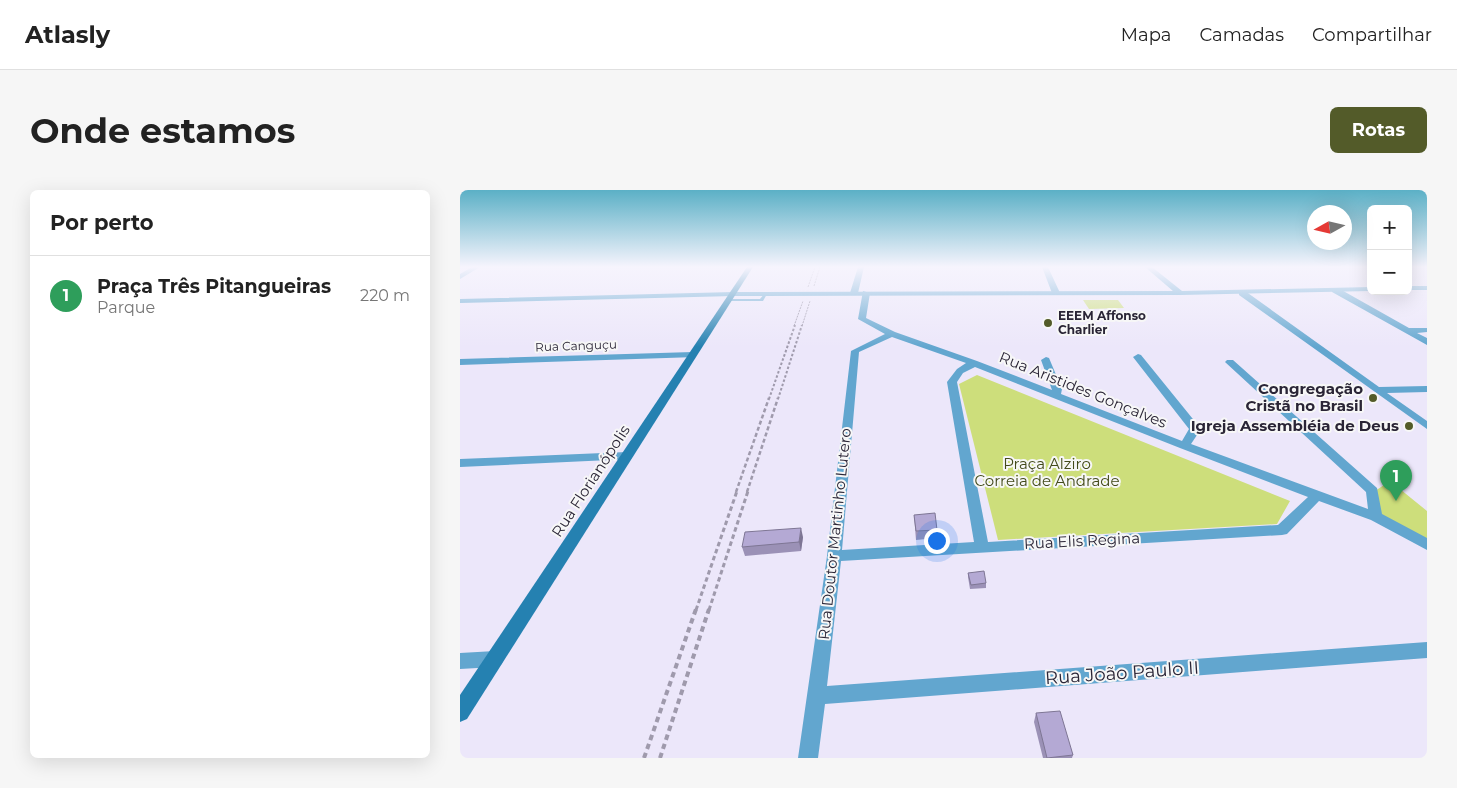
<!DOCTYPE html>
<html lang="pt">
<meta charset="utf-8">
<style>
:root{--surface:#fff;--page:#f6f6f6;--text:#222;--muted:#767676;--line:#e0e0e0;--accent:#535b29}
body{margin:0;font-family:Montserrat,sans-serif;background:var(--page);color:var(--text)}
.controls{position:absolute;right:15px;top:15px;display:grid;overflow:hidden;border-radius:8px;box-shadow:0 5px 20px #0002}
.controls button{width:45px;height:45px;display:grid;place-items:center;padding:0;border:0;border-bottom:1px solid var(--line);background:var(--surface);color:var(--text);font:25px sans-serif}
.compass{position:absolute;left:847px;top:15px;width:45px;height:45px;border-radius:50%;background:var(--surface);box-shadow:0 5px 20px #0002;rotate:262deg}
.you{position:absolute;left:476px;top:350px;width:18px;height:18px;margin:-12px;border:4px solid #fff;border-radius:50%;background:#1a73e8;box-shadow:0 0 0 8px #1a73e833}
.badge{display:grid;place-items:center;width:32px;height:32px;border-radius:50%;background:var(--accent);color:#fff;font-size:16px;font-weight:700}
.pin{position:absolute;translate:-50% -41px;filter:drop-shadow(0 1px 2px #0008)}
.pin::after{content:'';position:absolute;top:26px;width:18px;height:15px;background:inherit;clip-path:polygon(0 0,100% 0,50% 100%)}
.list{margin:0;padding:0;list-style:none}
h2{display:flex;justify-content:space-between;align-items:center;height:65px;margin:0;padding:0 20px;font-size:21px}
h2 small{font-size:16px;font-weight:400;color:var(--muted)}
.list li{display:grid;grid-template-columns:32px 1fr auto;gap:15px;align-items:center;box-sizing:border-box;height:80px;padding:0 20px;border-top:1px solid var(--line)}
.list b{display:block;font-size:19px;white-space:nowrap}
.list p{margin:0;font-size:16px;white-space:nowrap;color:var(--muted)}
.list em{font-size:16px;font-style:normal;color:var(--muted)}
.map{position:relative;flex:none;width:967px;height:568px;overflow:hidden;border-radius:8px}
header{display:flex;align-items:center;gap:30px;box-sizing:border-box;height:70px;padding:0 25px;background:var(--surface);border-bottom:1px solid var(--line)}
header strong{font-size:24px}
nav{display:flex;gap:28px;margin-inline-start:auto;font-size:18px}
.intro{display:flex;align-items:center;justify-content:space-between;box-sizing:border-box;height:120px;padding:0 30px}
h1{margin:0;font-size:35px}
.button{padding:12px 22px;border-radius:8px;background:var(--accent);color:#fff;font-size:18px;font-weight:700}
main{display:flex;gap:30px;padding:0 30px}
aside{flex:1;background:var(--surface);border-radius:8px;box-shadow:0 5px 20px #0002}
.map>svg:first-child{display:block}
</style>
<header>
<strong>Atlasly</strong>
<nav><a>Mapa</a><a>Camadas</a><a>Compartilhar</a></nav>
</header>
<div class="intro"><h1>Onde estamos</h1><a class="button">Rotas</a></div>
<main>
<aside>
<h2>Por perto<small></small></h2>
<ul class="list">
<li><span class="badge" style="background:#2e9e5b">1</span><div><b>Praça Três Pitangueiras</b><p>Parque</p></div><em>220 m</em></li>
</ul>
</aside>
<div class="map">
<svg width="967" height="568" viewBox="0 0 967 568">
<rect width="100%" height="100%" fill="#ece7fa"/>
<path fill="#cdde7b" d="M623,110H658L664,118L629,119Z
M517,185L830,311L817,334L538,350L499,194Z
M930,291L967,321V349L923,330L915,301Z"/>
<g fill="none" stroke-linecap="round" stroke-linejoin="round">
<path stroke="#9f9aac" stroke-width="1" stroke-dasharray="2 1" stroke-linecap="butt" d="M354,96L360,77
M348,97L355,77
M334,136L343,111
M342,136L350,111"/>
<path stroke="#9f9aac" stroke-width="2" stroke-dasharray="2.5 2" stroke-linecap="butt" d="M309,209L335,135
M318,209L342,135"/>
<path stroke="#9f9aac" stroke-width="2.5" stroke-dasharray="4 2.5" stroke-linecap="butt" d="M276,302L309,208
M287,302L318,208"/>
<path stroke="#9f9aac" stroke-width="3" stroke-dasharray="4.5 3" stroke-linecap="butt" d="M236,420L277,301
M249,420L288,301"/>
<path stroke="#9f9aac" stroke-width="4" stroke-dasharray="5.5 4" stroke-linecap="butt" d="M184,568L236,419
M200,568L249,419"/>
<path fill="#62a6cf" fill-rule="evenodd" d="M305,103L307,104L303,111H269L267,110L269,109H300Z"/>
<path fill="#62a6cf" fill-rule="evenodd" d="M12,77H20L0,89V84Z
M398,77H404L398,103L394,105L390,103Z
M582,77H588L600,103L599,105L592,103Z
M872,98H878L949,138H967V142L957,143L967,148V155L872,102Z
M403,101L410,103L406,128L435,142L517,171L592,200L581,170L586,167L589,168L602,199L601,204L722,251L729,239L673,167L678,164L681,165L741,239L731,254L908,319L906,302L765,172L767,170H773L917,298L922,324L967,348V360L911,330L859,311L827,344L822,345L381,371L367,496L967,452V468L365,514L358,568H338L367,366L391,161L425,144L398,129ZM432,147L506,173L497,179L487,192L514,352L382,360L399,162ZM515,177L720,258L848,307L818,335L528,352L497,192L503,183Z
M779,101H785L919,197L967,196V202L927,203L967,231V239L779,105Z
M233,162L236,163V167L0,175V169Z
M167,262L173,266L171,269L0,277V269Z
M35,461L41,463L44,469L41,475L35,477L0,479V463Z"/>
<path fill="#62a6cf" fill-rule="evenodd" d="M685,77H692L722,101L911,97V101L720,105L273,106L0,113V109L273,102L713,101Z
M948,96H967V100H948Z"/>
<path fill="#2581b1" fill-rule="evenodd" d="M287,77H293L7,529L0,532V505Z"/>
</g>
<path fill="#9b91b6" d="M454,325L477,340V348L456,350Z
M343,347L341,361L285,366L282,357Z
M508,383L526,393V398L510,399L508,387Z
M576,523L613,565L612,568H583L574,532Z"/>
<path fill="#7e7694" d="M341,338L343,347L341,361L339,352Z"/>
<path fill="#b4a9d4" stroke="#7e7694" d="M475,323L477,340L456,341L454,325Z
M341,338L339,352L282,357L285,342Z
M524,381L526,393L511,395L508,383Z
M600,521L613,565L587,568L576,523Z"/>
<linearGradient id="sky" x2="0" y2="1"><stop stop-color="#5bb0c6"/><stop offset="0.49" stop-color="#f6f4fd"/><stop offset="1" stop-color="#f6f4fd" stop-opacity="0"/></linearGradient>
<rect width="967" height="157" fill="url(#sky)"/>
<g fill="#535b29" stroke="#f7f7f7" stroke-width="2">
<circle cx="588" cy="133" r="5"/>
<circle cx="913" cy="208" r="5"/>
<circle cx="949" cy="236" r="5"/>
</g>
<g text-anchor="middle" stroke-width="4" stroke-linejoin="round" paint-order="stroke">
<g font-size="12" font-weight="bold" fill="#2a2536" stroke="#f7f7f7" text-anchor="start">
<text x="598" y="130">EEEM Affonso<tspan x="598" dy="14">Charlier</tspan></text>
</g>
<g font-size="12" fill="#2a2536" stroke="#f7f7f7">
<text transform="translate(116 156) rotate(-2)" y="4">Rua Canguçu</text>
</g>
<g font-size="15" font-weight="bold" fill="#2a2536" stroke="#f7f7f7" text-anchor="end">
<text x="903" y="204">Congregação<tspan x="903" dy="17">Cristã no Brasil</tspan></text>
<text x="939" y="241">Igreja Assembléia de Deus</text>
</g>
<g font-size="15" fill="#2a2536" stroke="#f7f7f7">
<text transform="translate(623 200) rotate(22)" y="5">Rua Aristides Gonçalves</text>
<text transform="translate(131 291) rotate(-57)" y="5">Rua Florianópolis</text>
<text transform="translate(375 344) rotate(-84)" y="5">Rua Doutor Martinho Lutero</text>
<text transform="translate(622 351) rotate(-3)" y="5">Rua Elis Regina</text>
</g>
<g font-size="15" fill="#434a1b" stroke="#f7f7f7">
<text x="587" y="279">Praça Alziro<tspan x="587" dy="17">Correia de Andrade</tspan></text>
</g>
<g font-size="18" fill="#2a2536" stroke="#f7f7f7">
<text transform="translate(662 483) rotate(-4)" y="6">Rua João Paulo II</text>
</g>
</g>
</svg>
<div class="controls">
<button>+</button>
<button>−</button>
</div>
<svg class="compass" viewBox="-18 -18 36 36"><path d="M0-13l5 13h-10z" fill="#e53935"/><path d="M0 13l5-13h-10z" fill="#767676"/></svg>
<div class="you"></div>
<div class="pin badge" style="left:936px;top:311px;background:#2e9e5b">1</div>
</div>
</main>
